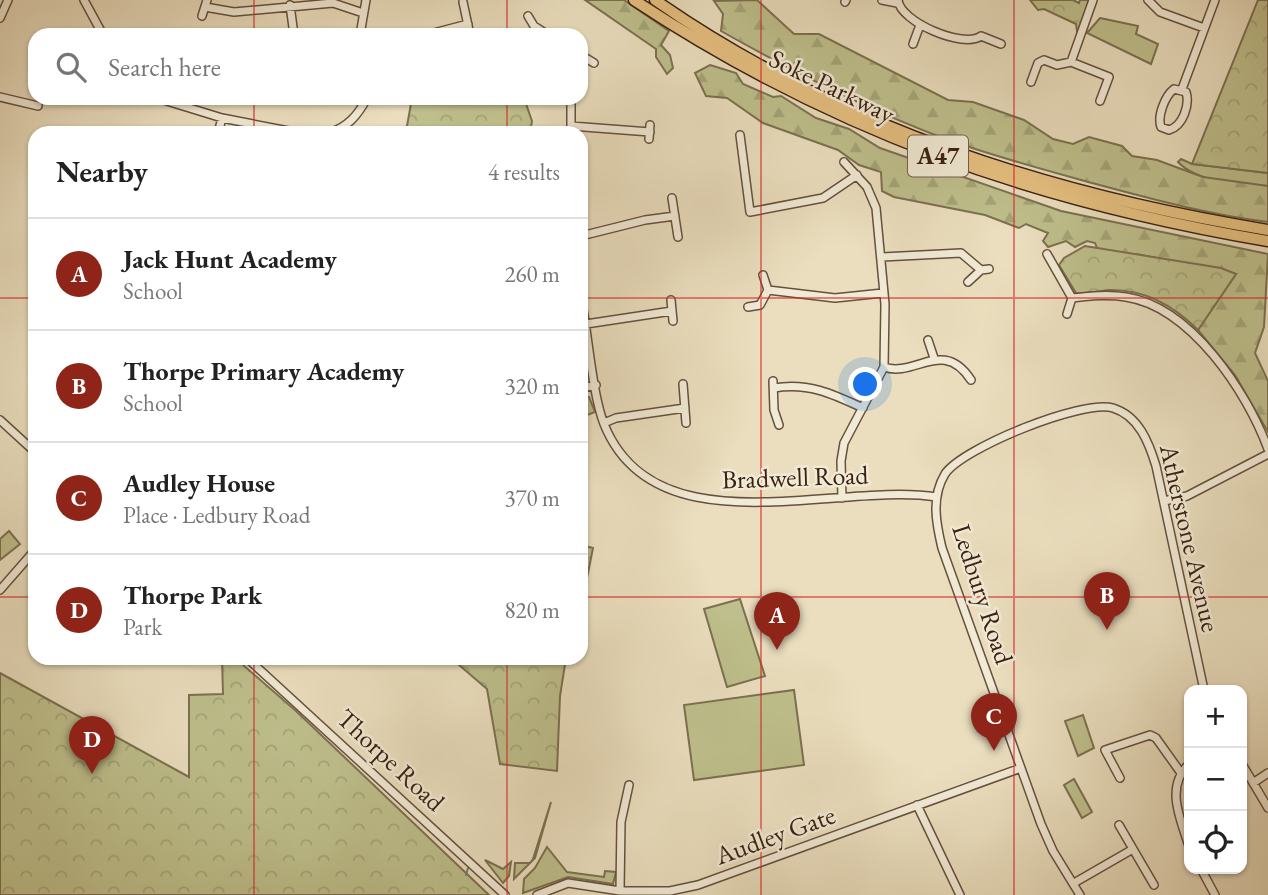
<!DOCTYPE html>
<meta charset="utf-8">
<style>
:root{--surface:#fff;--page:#f6f6f6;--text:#222;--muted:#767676;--line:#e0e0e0;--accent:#8f2418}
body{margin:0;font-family:"EB Garamond",serif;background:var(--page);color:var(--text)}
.controls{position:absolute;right:21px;bottom:21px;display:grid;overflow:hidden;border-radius:14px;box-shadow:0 2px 5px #0004}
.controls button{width:63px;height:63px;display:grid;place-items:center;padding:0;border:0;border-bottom:2px solid var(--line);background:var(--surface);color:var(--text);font:35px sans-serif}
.you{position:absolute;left:866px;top:385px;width:24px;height:24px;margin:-18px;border:5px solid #fff;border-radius:50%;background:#1a73e8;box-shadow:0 0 0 10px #1a73e833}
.badge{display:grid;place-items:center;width:46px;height:46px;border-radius:50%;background:var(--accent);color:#fff;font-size:23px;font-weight:700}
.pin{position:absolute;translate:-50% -58px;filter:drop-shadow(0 2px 4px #0008)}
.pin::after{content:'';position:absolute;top:37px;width:24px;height:21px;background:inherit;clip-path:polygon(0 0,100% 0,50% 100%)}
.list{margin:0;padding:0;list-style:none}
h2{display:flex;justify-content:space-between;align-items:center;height:91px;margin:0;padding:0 28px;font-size:30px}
h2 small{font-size:23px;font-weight:400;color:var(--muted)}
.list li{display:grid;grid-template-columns:46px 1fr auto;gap:21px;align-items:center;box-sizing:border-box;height:112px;padding:0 28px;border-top:2px solid var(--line)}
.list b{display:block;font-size:26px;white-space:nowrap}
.list p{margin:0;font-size:23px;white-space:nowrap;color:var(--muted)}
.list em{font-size:23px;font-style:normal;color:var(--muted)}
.icon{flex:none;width:38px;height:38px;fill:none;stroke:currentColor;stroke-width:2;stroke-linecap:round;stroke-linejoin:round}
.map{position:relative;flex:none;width:1268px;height:895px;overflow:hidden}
.search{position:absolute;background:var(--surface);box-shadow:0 2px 5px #0004;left:28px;top:28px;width:560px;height:77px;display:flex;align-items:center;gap:18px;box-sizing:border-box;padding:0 24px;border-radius:21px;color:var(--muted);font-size:26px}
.panel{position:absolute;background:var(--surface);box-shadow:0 2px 5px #0004;left:28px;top:126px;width:560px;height:539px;border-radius:21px}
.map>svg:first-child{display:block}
</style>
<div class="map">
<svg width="1268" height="895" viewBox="0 0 1268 895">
<defs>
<pattern id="forest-firs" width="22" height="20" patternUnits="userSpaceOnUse" patternTransform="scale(1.75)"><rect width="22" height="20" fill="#bebf8c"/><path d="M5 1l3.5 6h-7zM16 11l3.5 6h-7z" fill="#a4a478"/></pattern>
<pattern id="park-crowns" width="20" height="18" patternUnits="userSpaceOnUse" patternTransform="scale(1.75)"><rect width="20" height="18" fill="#bebf8c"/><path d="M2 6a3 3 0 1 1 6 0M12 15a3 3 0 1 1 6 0" fill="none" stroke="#a4a478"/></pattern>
</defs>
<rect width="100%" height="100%" fill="#eadebe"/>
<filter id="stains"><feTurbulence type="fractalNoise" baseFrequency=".00286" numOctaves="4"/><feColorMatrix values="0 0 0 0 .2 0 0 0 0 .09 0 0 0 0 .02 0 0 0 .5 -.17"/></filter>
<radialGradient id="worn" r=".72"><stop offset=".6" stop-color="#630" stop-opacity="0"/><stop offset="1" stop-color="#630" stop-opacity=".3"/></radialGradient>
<path fill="#bebf8c" stroke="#7c7050" stroke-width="2" d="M1100,18L1138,26L1136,34L1158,44L1151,64L1087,33Z
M1181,159L1192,164L1268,173V186C1241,185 1198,183 1178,162Z
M581,397H589L595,412L585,416Z
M9,531L20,544L0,560V539Z
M740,599L765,676L727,687L704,609Z
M794,690L804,765L694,780L684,705Z
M1083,715L1094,748L1078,756L1065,721Z
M1074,779L1092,812L1082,818L1064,785Z
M551,802L535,858L514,879L515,863H530L533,859Z
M547,847L567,872L604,877L605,871L616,872L613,884L568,877L523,893L524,879L535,868Z
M485,860L503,869L511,862L509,876L503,883Z"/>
<path fill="url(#forest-firs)" stroke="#7c7050" stroke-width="2" d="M585,0H624L669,31L661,45L670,55L673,68L667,74L656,57V49Z
M757,0L794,34H819L948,100L973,102L1024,120L1053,139L1073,144L1089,137L1122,146L1132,156L1157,160L1203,177L1268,186V222C1210,215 1152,199 1096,184C1045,170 992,156 943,138C866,109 792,71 721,31L723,14L714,1Z
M710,65L736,73L743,84L773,97L781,96L816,118L849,129L880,148L1061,211L1268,254L1264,327L1255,353L1268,381V432L1235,375L1198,330L1236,274L1136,254L1099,253L1095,243L1087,241L1075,247L1066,241L1048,247L1043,241L1048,233L1026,224L1019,228L985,215L894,197L882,191L881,172L859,165L838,150L763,123L727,98L706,96L695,73Z"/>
<path fill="url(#park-crowns)" stroke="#7c7050" stroke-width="2" d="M1030,0H1073L1079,3L1080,0H1091L1081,27L1077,31L1076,24L1044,9L1038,10Z
M1258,0H1268V173L1192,164Z
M412,98H524L532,121L530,133H395L407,126Z
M1085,246L1221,268L1236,274L1198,330C1174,306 1144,289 1109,290C1098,291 1087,294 1076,293L1059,265L1064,258Z
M581,545L593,548L581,608Z
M222,658H235L296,711L489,895H0V673L189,777V695L223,694Z
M451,658H566L560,696L557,771L500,764L487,689Z"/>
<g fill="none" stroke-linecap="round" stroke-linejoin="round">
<path stroke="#727e70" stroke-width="2" d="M466,875L468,868"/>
<defs>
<path id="minor" d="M84,0L103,35
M882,0L897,3
M898,0C900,22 964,49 981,36L1001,44
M1148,0L1160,12L1204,28
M463,2L470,35
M845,2L846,0
M290,5L294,35
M205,7L234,12L333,3L363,13
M202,16L207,0
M528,16L534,26L548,35
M0,18L8,0
M360,35L366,0
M426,35L468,24
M913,44L920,25
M581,55L594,63
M1071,62L1093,0
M1031,82L1038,63L1044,60L1057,65L1071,62L1109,77L1100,101
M1174,89L1186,92C1190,105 1183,126 1169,130L1161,127C1157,116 1165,96 1174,89Z
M1182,89L1215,0
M0,97L38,106
M157,98L222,118L299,133
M571,98V133
M571,126L650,132
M218,133L222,118
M329,133C348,127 358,115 367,98
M740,135L750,212L823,198L857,175
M649,139L650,125
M672,198L678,237
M581,236L645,220L675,216
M1047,254L1072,298
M882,257L961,253L981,270
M968,282L981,270L989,269
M768,290L835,298L883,293
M581,298C588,333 592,393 604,424C655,551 837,481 937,497
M1072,298C1090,296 1108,294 1126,297C1191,307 1247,392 1268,449
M671,300L673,321
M748,307L760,305L768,290L763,275
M1067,314L1072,298
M586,324L672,311
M928,340L934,358
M884,367C915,378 943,337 971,380
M773,381L774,410L779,425
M683,384L686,423
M581,388L596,385
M774,388C808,382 833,394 863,408
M0,420L35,452
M604,423L616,418L685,408
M842,498L841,461L844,443L884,367L885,304L876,208L867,187L844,162
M1164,501L1187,496L1268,454
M0,590L35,550
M247,658L505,895
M1189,764C1165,787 1180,818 1189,846
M1242,764L1268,808
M1120,778L1105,750L1150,735L1156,738L1181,773
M1253,783L1268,773
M917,805L960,895
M1119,825L1154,885
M1201,869L1215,895
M1074,883L1133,849
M620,891L621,822L629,785
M537,895L568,883L620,891H670L698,885L1021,768
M1080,895L1053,851L1041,824L942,548C936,523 931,497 945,474C962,448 1083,399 1113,408C1139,416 1149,443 1156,466L1204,690"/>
<path id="highway" d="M634,0C834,132 1033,201 1268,241
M655,0C835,126 1053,195 1268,230"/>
</defs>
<use href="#minor" stroke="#66503e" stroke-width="10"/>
<use href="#highway" stroke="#3a2013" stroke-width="13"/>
<use href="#minor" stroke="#f1ead5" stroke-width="7"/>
<use href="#highway" stroke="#e5bf7f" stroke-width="10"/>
</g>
<path fill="none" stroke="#d62828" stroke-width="2" stroke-opacity="0.55" d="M254,0V35M507,0V35M761,0V895M1014,0V895M254,98V133M507,98V133M0,298H35M581,298H1268M0,597H35M581,597H1268M254,658V895M507,658V895"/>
<g text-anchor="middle" stroke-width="5" stroke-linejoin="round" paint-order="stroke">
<rect fill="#f1ead5" stroke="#715d4d" stroke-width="2" x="908" y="135.5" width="60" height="41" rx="5"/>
<g font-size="24" font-weight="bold" fill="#3a2013">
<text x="938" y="164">A47</text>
</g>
<g font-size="26" fill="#3a2013" stroke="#f1ead5">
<text transform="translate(832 86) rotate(26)" y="9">Soke Parkway</text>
<text transform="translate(795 477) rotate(-2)" y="9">Bradwell Road</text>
<text transform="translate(1190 538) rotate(77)" y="9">Atherstone Avenue</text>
<text transform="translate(983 594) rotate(72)" y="9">Ledbury Road</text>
<text transform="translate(391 760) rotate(43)" y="9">Thorpe Road</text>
<text transform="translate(775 835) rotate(-20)" y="9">Audley Gate</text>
</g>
</g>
<rect width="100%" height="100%" filter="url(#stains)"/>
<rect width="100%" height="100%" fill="url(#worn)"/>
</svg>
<div class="controls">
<button>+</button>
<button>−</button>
<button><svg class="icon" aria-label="locate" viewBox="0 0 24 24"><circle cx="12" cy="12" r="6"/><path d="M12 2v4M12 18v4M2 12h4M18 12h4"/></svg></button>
</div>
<div class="you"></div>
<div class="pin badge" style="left:777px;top:650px">A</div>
<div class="pin badge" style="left:1107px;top:630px">B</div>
<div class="pin badge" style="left:994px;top:751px">C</div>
<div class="pin badge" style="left:92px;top:774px">D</div>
<div class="search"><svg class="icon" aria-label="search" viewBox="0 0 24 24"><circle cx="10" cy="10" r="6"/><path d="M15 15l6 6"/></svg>Search here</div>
<section class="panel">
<h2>Nearby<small>4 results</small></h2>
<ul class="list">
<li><span class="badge">A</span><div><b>Jack Hunt Academy</b><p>School</p></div><em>260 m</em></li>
<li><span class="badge">B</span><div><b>Thorpe Primary Academy</b><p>School</p></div><em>320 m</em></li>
<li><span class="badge">C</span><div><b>Audley House</b><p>Place · Ledbury Road</p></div><em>370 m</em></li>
<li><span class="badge">D</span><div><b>Thorpe Park</b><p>Park</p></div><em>820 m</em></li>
</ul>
</section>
</div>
